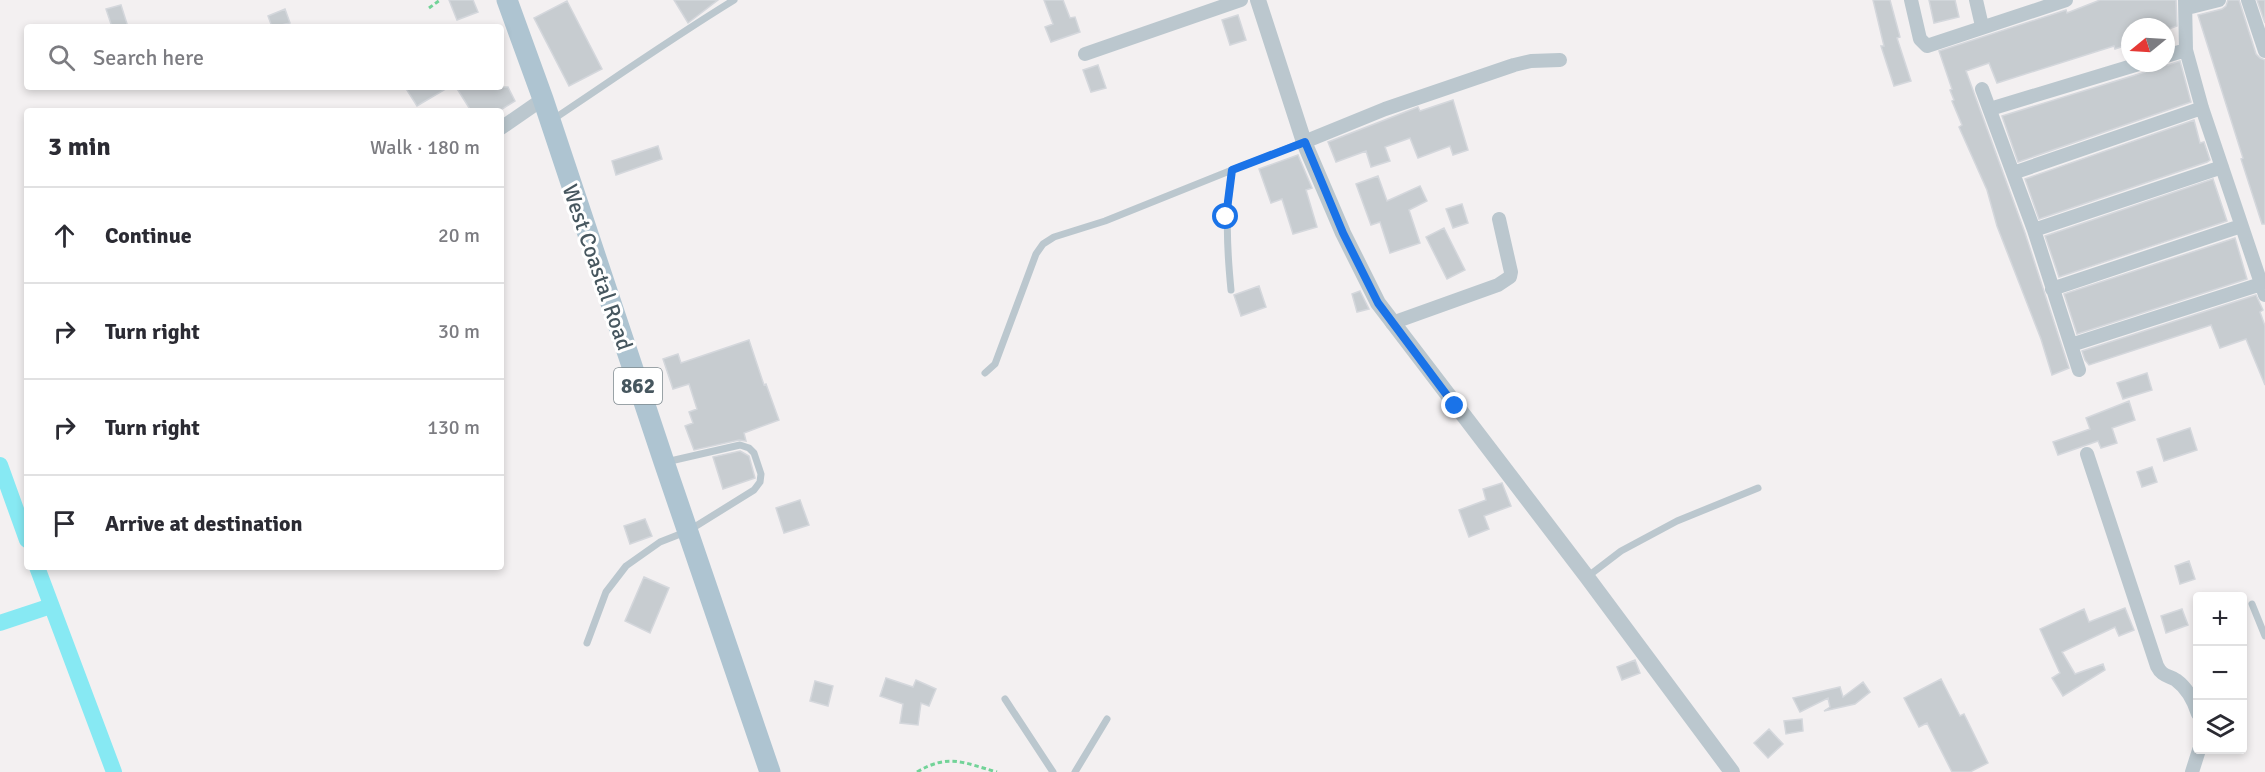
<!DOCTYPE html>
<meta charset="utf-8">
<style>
:root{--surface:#fff;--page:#f7f7f7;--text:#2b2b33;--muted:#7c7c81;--line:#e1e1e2}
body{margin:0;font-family:Signika,sans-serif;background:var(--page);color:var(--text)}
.controls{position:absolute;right:18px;bottom:18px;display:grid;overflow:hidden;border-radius:6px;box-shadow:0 3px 9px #0003}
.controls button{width:54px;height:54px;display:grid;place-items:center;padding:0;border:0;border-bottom:2px solid var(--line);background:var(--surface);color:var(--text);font:30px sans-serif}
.compass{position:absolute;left:2121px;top:18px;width:54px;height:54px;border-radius:50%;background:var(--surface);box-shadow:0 3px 9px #0003;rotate:252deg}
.stop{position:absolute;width:18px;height:18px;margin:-14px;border:4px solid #1a73e8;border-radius:50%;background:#fff}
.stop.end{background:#1a73e8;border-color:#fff;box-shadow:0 2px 6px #0008}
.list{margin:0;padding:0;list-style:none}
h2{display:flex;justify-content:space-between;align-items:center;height:78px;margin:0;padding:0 24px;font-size:26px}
h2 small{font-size:20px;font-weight:400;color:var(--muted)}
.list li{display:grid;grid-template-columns:39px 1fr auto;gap:18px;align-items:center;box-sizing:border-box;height:96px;padding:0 24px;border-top:2px solid var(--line)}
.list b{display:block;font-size:22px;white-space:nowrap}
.list em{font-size:20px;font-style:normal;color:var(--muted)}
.icon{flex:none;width:33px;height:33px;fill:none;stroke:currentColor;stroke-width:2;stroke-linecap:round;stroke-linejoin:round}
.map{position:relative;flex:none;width:2265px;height:772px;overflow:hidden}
.search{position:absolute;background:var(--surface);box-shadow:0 3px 9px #0003;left:24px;top:24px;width:480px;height:66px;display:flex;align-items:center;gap:15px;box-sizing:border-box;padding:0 21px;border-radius:6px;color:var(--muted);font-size:22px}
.panel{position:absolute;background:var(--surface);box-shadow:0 3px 9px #0003;left:24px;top:108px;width:480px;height:462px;border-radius:6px}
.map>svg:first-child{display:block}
</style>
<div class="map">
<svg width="2265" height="772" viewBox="0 0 2265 772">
<rect width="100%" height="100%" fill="#f3f0f1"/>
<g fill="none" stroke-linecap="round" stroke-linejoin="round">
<path stroke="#87e9f3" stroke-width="16" d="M0,465L27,540
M37,567L114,772
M0,623L51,606"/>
</g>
<path fill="#c7ccd0" stroke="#d4d7dc" stroke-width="1.5" d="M449,0H473L478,12L457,20Z
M674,0H718L688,23Z
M1044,0H1063L1070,18L1075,17L1080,32L1051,42L1045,27L1053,24Z
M1873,0H1890L1900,37L1897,38L1911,81L1894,86L1881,46H1884Z
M1929,0H1955L1959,17L1934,23Z
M2100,0H2176L2177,26L2166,30V27H2130V44L2115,49L2114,46L1997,83L1989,63L1966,71L2025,233L2069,368L2052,375L2041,339L1997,226L1987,190L1959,127L1962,125L1952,101L1954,100L1950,90L1952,89L1939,51L2066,10L2067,13Z
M2228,0H2239L2256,54L2260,58L2265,60V224H2262L2241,159L2243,158L2198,15L2222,9L2226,6Z
M2257,0H2265V23Z
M567,1L602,69L569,86L534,18Z
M121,5L128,27H112L106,9Z
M285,9L290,23L272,27L268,16Z
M1238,15L1246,40L1230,45L1222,20Z
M2180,61L2191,102L2018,162L2002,116L2145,72L2150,67L2161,63L2168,65Z
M1098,65L1106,88L1091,92L1083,70Z
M405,87H449L417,106Z
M456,87H508L515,101L499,111H471Z
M1453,100L1468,150L1453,155L1450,146L1418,158L1410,138L1385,147L1390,161L1371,167L1366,151L1336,162L1328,142L1418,107L1420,111Z
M2194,120L2200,143L2204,142L2210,160L2207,162L2039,219L2025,179Z
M658,146L662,159L616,175L612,161Z
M1298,155L1312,188L1306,190L1317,227L1293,234L1282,199L1271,203L1259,169Z
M1378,176L1387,201L1420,186L1427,201L1409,210L1420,243L1390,253L1380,222L1371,225L1356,184Z
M2213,179L2227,221L2059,277L2045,236Z
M1462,204L1468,223L1453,228L1446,209Z
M1444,228L1465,270L1447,279L1426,237Z
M2235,238L2247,279L2077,334L2064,294Z
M1259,286L1266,307L1241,316L1234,295Z
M1360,291L1369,309L1357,312L1352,294Z
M2256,295L2263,310L2260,312L2265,326V385L2246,339L2220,348L2211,325L2089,365L2085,360L2082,351Z
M749,340L764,385L766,384L779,420L744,433L746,441L739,440L694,450L685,426L693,423L689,412L697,409L689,384L673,389L663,359L678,354L681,363Z
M2147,373L2152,390L2123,399L2117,383Z
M2129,401L2135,420L2112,428L2117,443L2101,448L2098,441L2058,455L2053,442L2090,429L2086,418Z
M2190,428L2197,450L2164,461L2157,439Z
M740,451L749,456L755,478L723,489L713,457Z
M2152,467L2157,482L2142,487L2137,472Z
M1502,483L1511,506L1484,516L1489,529L1469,537L1459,510L1486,500L1483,489Z
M800,500L809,525L784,533L776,508Z
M645,519L652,536L630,544L624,526Z
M2189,561L2195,579L2180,584L2175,566Z
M644,577L669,588L650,633L625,621Z
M2125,608L2134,630L2119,636L2115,627L2062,652L2075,674L2103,664L2105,670L2063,696L2052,678L2060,673L2040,629L2084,609L2089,622Z
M2182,609L2188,625L2166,633L2161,616Z
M1635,660L1640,673L1622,680L1617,667Z
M886,678L913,687L916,680L936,689L929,706L921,703L918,725L900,723L903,704L880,696Z
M1941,679L1960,716L1964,714L1988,763L1970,772H1952L1927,723L1919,727L1904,698Z
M815,681L833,686L828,706L810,701Z
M1863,682L1870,692L1855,704L1824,711L1830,707L1828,698L1800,712L1793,698L1840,687L1843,697Z
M1802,719L1803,731L1786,734L1784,721Z
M1769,729L1783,744L1768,758L1754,743Z"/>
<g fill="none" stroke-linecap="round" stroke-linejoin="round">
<path stroke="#72d398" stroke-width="3" stroke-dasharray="4.5 3" stroke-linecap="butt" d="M429,8L440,0
M917,772C949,753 964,763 997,772"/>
<path stroke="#bbc7ce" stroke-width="7" d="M552,120C612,80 672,38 734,0
M1231,290C1227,249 1225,211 1232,170L1304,142
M985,373L995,364L1036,254L1043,244L1054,237L1105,221L1232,170
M1587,577L1621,551L1677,521L1758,488
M2252,604L2265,636
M587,643L606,592L626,566L660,542L688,531L754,490L760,482L761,474L754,453L749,448L740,445L666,462
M1005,699L1053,772
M1075,772L1107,719"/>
<path stroke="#bbc7ce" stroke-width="14" d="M1911,0L1920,39L1927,46L2066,0
M1976,0L1982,26
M2185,0L2186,50L2202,108L2265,295
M2248,0L2265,51
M2187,8L2219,0
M1085,54L1241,0
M2166,56L2186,50
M1982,89L2034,230L2079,370
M1990,109L2142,63
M501,128L543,99
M1304,142L1385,109L1514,65L1531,61L1560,60
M2013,173L2202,108
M2034,230L2222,167
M2052,289L2241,226
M1392,323L1498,285L1510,277L1511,272L1499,219
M2071,345L2261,284
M2087,454L2157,666C2162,676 2167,675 2176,680C2187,688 2194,701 2198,714
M2192,772L2199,750"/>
<path stroke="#bbc7ce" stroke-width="16" d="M1258,0L1304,142L1343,233L1378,303L1587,577L1732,772"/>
<path stroke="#aec4d1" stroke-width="21" d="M507,0L543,99L664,462L770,772"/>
</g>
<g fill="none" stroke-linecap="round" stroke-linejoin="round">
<path stroke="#1a73e8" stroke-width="8" d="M1226,217L1232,170L1305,142L1343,233L1378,303L1455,406"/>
</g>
<g text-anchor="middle" stroke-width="6" stroke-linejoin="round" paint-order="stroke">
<rect fill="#fff" stroke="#7e898f" stroke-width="1.5" x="614" y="368" width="48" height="36" rx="4.5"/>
<g font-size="21" font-weight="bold" fill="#47575f">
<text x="638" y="393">862</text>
</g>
<g font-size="22" fill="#47575f" stroke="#fff">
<text transform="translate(598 267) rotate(71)" y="8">West Coastal Road</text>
</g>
</g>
</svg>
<div class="controls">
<button>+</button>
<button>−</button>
<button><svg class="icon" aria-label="layers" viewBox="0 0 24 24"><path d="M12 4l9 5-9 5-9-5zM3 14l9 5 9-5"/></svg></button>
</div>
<svg class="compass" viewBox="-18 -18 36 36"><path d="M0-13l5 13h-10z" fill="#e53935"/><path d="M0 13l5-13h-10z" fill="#7c7c81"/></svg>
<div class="stop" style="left:1226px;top:217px"></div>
<div class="stop end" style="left:1455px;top:406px"></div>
<div class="search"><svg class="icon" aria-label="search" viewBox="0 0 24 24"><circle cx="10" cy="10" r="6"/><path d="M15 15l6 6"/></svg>Search here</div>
<section class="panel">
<h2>3 min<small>Walk · 180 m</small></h2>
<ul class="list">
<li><svg class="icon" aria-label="ahead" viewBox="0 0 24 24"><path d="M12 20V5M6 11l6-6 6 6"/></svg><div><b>Continue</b></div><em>20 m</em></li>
<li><svg class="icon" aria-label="right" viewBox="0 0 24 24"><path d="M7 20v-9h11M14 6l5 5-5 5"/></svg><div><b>Turn right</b></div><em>30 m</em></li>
<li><svg class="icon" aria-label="right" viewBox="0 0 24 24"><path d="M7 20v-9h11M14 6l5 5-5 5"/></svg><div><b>Turn right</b></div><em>130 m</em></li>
<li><svg class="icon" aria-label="arrive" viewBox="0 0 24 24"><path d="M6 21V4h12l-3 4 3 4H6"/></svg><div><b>Arrive at destination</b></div></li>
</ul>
</section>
</div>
